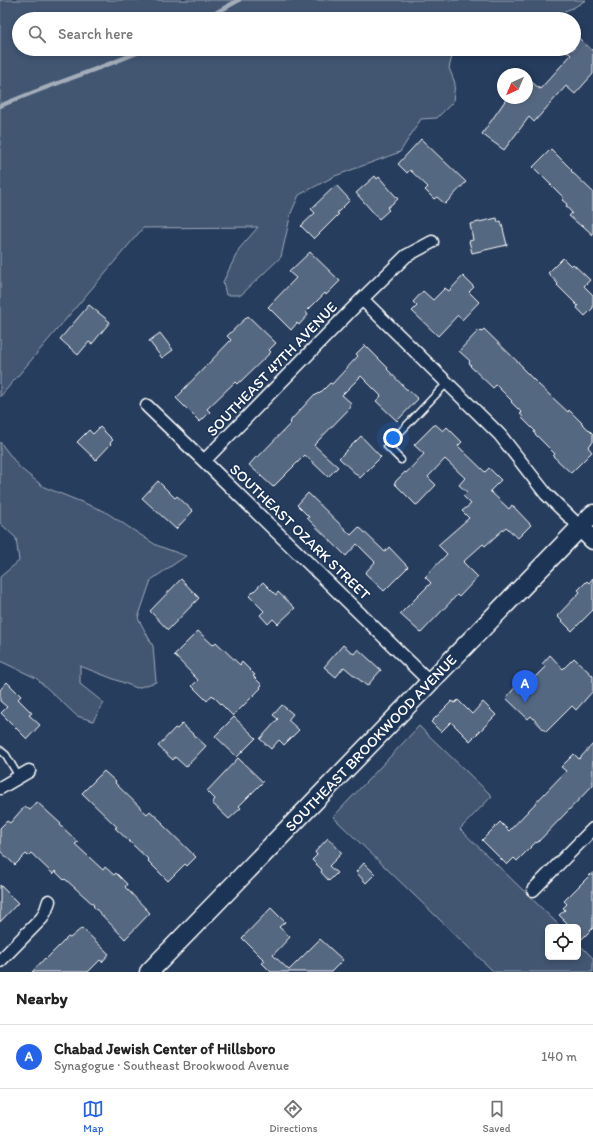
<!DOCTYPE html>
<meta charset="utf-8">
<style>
:root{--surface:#fff;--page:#f6f6f6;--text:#222;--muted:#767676;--line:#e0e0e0;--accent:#2563eb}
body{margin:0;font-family:Itim,sans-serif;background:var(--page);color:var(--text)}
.controls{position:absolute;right:12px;bottom:12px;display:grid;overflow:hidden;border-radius:6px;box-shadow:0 2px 6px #0003}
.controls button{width:36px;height:36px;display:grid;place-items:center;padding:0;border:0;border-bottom:1px solid var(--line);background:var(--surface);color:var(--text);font:20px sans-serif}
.compass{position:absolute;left:497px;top:68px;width:36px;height:36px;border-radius:50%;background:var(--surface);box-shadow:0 2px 6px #0003;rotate:224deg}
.you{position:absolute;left:393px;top:438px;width:14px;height:14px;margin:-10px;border:3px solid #fff;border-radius:50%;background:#1a73e8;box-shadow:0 0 0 6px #1a73e833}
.badge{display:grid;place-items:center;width:26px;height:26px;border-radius:50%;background:var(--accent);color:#fff;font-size:13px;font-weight:700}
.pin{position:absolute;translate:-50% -33px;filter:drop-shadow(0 1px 2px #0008)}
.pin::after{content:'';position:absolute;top:21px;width:14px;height:12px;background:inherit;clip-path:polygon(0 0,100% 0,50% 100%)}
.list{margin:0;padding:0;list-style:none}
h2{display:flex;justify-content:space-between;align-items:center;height:52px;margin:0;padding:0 16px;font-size:17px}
h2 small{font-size:13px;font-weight:400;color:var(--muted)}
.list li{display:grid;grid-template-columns:26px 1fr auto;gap:12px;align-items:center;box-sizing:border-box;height:64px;padding:0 16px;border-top:1px solid var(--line)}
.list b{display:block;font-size:15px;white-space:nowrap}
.list p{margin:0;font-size:13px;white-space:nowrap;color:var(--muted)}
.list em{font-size:13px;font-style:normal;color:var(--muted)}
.icon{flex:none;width:22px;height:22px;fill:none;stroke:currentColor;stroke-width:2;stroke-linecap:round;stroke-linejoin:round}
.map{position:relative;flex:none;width:593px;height:972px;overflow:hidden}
.search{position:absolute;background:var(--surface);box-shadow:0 2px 6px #0003;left:12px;right:12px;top:12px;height:44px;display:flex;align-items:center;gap:10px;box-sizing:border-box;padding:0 14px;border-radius:22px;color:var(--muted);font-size:15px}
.sheet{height:116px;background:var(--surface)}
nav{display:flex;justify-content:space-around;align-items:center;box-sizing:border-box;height:56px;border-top:1px solid var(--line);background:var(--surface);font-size:11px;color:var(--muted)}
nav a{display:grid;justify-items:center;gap:2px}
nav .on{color:var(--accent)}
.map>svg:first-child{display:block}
</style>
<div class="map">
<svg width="593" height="972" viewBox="0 0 593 972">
<rect width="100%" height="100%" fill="#263d5e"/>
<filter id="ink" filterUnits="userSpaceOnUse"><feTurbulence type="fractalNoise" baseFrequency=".025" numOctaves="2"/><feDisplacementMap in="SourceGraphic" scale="8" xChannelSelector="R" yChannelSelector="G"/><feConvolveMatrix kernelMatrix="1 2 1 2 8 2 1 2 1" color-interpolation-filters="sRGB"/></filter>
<g filter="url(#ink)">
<path fill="#425672" stroke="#a0aab8" d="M0,0H586L573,8L542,19H19V49H454L449,68L455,83L453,102L437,118L421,119L400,152L335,176L299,195L291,213L281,257L241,295H226L223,282L239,249L258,227L143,228L0,397Z
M0,442L20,468L44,487L104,511L156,545L186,556L151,580L138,618L153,646L156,682L137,688L80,666V684L104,703L93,721L77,716L36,678L0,661V577L19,561L16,538L0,523Z
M419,726L492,796L460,829L561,927H548V957H578V943L593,958V972H494L333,817Z"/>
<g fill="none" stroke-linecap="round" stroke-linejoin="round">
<path stroke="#a4aebb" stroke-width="4.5" d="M205,19L239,0
M0,106C48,85 98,70 146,49"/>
</g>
<path fill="#556781" stroke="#fff" d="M574,34L593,51V74L575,94L566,86L534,122L529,117L504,150L482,134L507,98H527V78L540,89L571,55L564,49H574Z
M421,139L466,182L445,204L437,197L434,199L425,190L428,187L410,170L407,173L398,164Z
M551,149L572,170L571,171L593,192V235L582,225L581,226L569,216L572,213L566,206L567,204L562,200L564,198L533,167Z
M375,176L377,179L379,177L398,199L387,208L389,210L379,219L356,193Z
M336,185L350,200L337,213L339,214L314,239L301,226L315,213L311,209Z
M497,218L498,222L501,221L507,245L472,253L469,241L473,240L470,224Z
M310,252L340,281L326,295L325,293L306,312L308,315L299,325L297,323L291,330L268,307L296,278L289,272Z
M563,258L571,266L573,264L590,280L584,286L593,295V308L585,316L577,308L578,306L557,285L558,284L548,273Z
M463,276L474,287L469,292L479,302L462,320L458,315L438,336L412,311L417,306L413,302L423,291L433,300L445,288L449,291Z
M89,305L110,322L92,344L89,342L78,355L60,339Z
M248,316L276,343L269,350L271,352L240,382V381L237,384L235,382L207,409L210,412L200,422L176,398L183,391H182L231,340L227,336Z
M484,329L523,367L522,368L538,384L568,412L569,410L593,434V442L588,447L592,452L571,473L553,456L555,454L534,433L535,431L522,418L523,417L520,414L522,413L511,402L512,401L496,385L493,388L470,366L471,365L469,363L470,361L459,351L479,330L481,332Z
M160,333L173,350L162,358L149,341Z
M365,345L388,368L387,369L406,389H407L418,399L397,421L376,401L381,396L361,376L342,395L351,403L349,405L351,407L314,445L338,467L328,477L305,455L273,487L249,465L257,456L258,457L291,423L290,422L291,421V420L314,395L315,396L318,393L319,394L330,383L332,384L358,356L356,354Z
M435,424L443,431L447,427L462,442L458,446L485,472L489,468L501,480L490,491L509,509L512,505L531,525L518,538L506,527L485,546L483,544L463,562L478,577L459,597L457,595L421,633L400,614L431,583L425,577L447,554L438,545L469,518L462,511L471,504L463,496L467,492L459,485L465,478L445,459L428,477L436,485L418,504L416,505L394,483L405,472L406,473L424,454L414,445Z
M100,427L113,440L110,443L111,444L96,460L77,442L89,430L93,434Z
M361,436L381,457L360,478L339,458Z
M158,481L175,498L177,496L193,511L176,529L142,498Z
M308,493L351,535L359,527L385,552L389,547L408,567L384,591L365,573L375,562L357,544L346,556L307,518L309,517L297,505Z
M593,578V610L572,631L557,616L580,592L578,590L587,581L589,583Z
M181,579L199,598L168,630L150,611Z
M263,582L276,595L278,592L295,608L278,624L273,619L268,624L260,615L264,611L249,596Z
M198,631L213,645L216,642L240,665L242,662L255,675L253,676L262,685L260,687L261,688L233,716L212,695L207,701L192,686L198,680L174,655Z
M343,645L354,654L358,649L381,670L367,686L344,667L336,677L324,667Z
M550,655L563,669L574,658L593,676V691L576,710L572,706L546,732L531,716L528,719L506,698L518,684L523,689L545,667L542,664Z
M7,682L21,696L18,699L32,713L29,715L40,725L27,739L1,713L7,707L0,701V690Z
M458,700L472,714L483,702L496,715L470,741L451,722L441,732L431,722L452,701L455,703Z
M282,705L293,714L288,720L299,730L284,745L279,740L271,749L260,739L278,719L273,715Z
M234,717L256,738L237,757L215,736Z
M182,724L206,746L186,767L175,757L173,760L158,746L175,728L177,729Z
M593,744V785L537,843L536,842L517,861L514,858L507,865L482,840L500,822L509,831L566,771L561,767L574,754L579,759Z
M238,758L263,782L239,806L241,808L229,819L212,803L215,799L207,791Z
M104,771L116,782L115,783L147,814L150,811L163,823L162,824L196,857L187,866L185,864L168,881L148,861L149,860L115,828L117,827L82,793Z
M37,802L61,824L60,825L78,842L75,844L103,870L105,867L114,875L116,873L127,884L125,887L150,913L125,939L93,906L94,905L65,879L64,880L55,871L53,874L31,853L28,856L26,854L15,865L0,851V828L7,821L10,823L25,806L30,810Z
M328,838L342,853L329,866L337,873L329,881L321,872L322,870L312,860L317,855L315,852Z
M364,863L375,874L366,883L356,872Z
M593,872V928L578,943V927H571L559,915L565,910L563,908L567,904L564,901Z
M0,885L18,903L0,922Z
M271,908L285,922L279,927L290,937L273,955L289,970L320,939L343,960L331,972H271L262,963L265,961L242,938Z
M82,928L109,954L102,962L100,960L88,972H32L45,958L46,959L68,937L70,938Z"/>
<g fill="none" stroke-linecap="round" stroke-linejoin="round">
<defs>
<path id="lane" d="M401,460L387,446L447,383
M0,750L6,755L19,777"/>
<path id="street" d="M362,299L500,435L546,494L580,527
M147,406L204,461L430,682
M204,461L362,299L406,256L432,242
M0,788L29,771
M533,890L593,829
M0,961L42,918L46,910L49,901"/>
<path id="secondary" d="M580,527L593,540
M149,972L593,514"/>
</defs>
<use href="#lane" stroke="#fff" stroke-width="9"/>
<use href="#street" stroke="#fff" stroke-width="15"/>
<use href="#secondary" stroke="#fff" stroke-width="21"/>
<use href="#lane" stroke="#1d3557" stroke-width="6"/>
<use href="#street" stroke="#1d3557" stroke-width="12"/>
<use href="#secondary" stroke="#1d3557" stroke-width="18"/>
</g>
</g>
<g text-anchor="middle" stroke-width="3.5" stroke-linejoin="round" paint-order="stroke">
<g font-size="15" fill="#fff" stroke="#1d3557">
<text transform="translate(272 369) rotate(-46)" y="5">SOUTHEAST 47TH AVENUE</text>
<text transform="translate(300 532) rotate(44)" y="5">SOUTHEAST OZARK STREET</text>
<text transform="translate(371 743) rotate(-46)" y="5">SOUTHEAST BROOKWOOD AVENUE</text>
</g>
</g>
</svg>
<div class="controls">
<button><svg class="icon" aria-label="locate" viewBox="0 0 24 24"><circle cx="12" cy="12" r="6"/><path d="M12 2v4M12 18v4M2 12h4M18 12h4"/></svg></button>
</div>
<svg class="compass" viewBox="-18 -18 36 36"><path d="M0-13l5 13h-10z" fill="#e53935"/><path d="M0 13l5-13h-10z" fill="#767676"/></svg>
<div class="you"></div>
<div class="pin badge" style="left:525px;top:703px">A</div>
<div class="search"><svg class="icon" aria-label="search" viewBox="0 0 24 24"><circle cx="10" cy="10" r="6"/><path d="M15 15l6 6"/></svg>Search here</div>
</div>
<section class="sheet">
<h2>Nearby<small></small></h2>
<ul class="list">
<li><span class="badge">A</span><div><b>Chabad Jewish Center of Hillsboro</b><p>Synagogue · Southeast Brookwood Avenue</p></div><em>140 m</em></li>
</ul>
</section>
<nav>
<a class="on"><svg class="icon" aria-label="map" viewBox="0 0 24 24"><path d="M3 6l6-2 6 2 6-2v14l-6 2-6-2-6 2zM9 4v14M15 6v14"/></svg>Map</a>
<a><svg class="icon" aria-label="directions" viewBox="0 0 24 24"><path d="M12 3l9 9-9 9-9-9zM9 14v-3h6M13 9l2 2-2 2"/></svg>Directions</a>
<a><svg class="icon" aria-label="saved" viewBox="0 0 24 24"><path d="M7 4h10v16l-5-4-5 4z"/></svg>Saved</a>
</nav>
